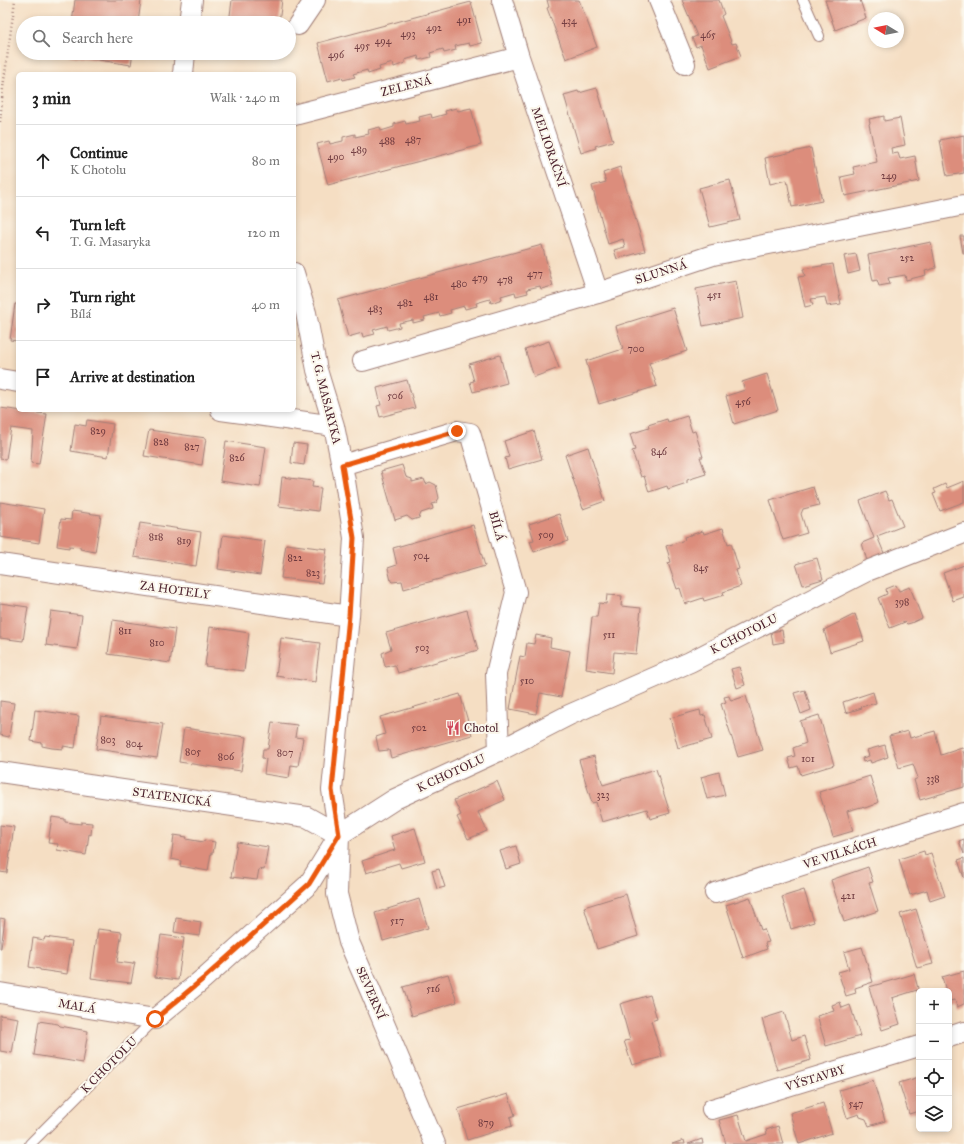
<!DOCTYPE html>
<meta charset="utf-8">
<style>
:root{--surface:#fff;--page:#f6f6f6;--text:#222;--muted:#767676;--line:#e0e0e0}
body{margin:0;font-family:"IM FELL Great Primer",serif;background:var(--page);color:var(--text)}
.controls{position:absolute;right:12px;bottom:12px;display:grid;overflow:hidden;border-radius:6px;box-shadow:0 2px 6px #0003}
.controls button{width:36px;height:36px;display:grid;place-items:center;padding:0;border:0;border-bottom:1px solid var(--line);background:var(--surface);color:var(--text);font:20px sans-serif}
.compass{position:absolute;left:868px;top:12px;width:36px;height:36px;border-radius:50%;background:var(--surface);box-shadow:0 2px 6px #0003;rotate:280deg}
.stop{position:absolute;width:12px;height:12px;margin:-9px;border:3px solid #ea580c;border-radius:50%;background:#fff}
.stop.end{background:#ea580c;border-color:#fff;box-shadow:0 1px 4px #0008}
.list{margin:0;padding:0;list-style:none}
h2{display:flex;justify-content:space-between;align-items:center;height:52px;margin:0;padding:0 16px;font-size:17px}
h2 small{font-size:13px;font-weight:400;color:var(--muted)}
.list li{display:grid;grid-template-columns:26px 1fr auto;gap:12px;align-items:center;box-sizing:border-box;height:72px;padding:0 16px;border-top:1px solid var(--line)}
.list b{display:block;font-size:15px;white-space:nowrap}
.list p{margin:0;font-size:13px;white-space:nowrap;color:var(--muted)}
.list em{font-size:13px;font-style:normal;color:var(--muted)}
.icon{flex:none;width:22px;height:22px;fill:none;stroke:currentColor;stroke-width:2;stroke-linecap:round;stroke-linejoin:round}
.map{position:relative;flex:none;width:964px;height:1144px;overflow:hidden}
.search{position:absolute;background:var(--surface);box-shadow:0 2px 6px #0003;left:16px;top:16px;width:280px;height:44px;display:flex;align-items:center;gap:10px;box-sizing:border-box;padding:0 14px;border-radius:22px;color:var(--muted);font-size:15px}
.panel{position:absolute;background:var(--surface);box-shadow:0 2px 6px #0003;left:16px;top:72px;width:280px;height:340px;border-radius:6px}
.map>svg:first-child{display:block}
</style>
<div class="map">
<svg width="964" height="1144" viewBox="0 0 964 1144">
<rect width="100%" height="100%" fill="#fbf7ec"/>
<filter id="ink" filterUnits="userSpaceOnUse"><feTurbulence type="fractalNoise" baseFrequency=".025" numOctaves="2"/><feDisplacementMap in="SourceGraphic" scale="8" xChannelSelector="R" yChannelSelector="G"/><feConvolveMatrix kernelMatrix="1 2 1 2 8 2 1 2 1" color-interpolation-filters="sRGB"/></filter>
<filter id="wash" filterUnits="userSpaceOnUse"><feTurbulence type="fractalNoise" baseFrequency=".012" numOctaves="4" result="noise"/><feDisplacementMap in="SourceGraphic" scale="16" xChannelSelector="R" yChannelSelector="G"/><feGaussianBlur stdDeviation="0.9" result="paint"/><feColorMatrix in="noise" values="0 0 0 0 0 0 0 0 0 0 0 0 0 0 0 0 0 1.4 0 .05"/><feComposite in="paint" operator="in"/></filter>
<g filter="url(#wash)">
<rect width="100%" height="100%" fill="#f5dec3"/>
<g id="blocks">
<path fill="#dc8d7c" d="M75,0H141L138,23H72Z
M232,0H282L279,23H229Z
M547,0H579L597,47L566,59L547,8L549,7Z
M682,0H719L724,14L721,16L732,44L736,43L741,56L710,68L701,45L696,47L692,38L697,36Z
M825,0H860L866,18L835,30Z
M471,2L482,43L470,46L469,43L455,46L456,50L444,53L443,49L430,53L431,57L419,60L418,56L405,60V63L394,67L393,63L379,67L380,70L368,74L367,70L353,74L355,77L343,80L342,77L328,81L318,43Z
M67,53H133L131,65L67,55Z
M597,88L613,141L595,146L596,148L581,153L564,95L578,91L579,93Z
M456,108L458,111L471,108L481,145L328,185L317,144L329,141L330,144L343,141V137L355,134V137L369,134L368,130L380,127L381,131L394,127V124L405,121L406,124L420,121L419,117L431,114L432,118L446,114L445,111Z
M884,116V121L900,118L905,145L891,148L892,154L898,153L900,159L915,156L919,181L845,196L841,177L855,174L853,167L877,162L869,124L870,123L869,119Z
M964,135V173L947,176L940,140Z
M811,148L822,201L792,207L787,180L770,184L765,158Z
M620,167L645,251L617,259L614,250L625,247L623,239L608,244L592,186L606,182L603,173Z
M730,180L740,220L710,227L699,188Z
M960,236H964V253H963Z
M931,242L936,268L925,271L926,275L906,280L905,275L888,278L890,284L879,286L877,280L873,281L868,255Z
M542,245L553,286L541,289L540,286L527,289L528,293L516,296L515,292L501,296L502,299L491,303L490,299L476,303L477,306L465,309L464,306L450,310L451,313L440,316L439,313L424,317L425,320L413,323V320L399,323L400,327L388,330L387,326L373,330L375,334L363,337L362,333L348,337L338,300Z
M856,254L860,271L848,274L844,256Z
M833,264L841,304L827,306L825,297L811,299L813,305L805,307L798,277L805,276L803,269Z
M736,281L743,318L703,326L696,289Z
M15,304H18V341L10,340Z
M673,308L687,351L649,363L657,386L599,404L586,361L623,349L616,326Z
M549,341L559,368L534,377L525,349Z
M500,355L507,383L473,392L470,382L474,381L469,364Z
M767,374L778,410L734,424L726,396L745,390L742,382Z
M407,380L415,408L380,417L377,406L381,405L377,388Z
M0,408L47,414L39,464L31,463L33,431L11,428L6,459L0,458Z
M687,416L692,432L695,431L703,457H700L706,474L687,480V483L668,489L667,486L649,492L644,476L641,477L632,451L635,450L630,434L649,428L648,425L667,419L668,422Z
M87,420L113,424L108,457L71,451L75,424L86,426Z
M149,430L206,438L202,465L144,456Z
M534,431L542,459L508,469L505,458L509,457L504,441Z
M226,441L266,447L260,487L220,481Z
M293,443L307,445L304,465L291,463Z
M588,447L605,501L583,509L565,455Z
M402,465L406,477L412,479V482L424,479L426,484L430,482L436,485L439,498L436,503L432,504L433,509L421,513L419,518L412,520L407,516L395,520L381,471Z
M282,477L313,481L312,487L321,488L318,511L279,506Z
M964,481V502L940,511L933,494L936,493L934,489L945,484L947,488Z
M813,487L819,505L803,509L801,514L807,533L783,540L770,500Z
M885,491L889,500L892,499L903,526L877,536L884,553L867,561L862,543L874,538L860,501Z
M0,502L44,509L39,543L0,537Z
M72,511L101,515L95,552L80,549L81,547L69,546V548L57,546L61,519L71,520Z
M559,514L568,541L534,552L530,541L534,540L529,524Z
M140,523L201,532L196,566L134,557Z
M473,525L485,566L404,589L402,581L392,582L391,581L388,568L397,565L393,548Z
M723,528L728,544L731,543L739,569L736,570L741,586L723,592L724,595L704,601L703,598L685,604L680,588L677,589L668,563L671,562L666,546L685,540L684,537L703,531L704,534Z
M223,535L265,541L260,575L218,569Z
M286,544L327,549L322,583L281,578Z
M817,558L823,579L803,585L796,564Z
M964,565V597L953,601L943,573Z
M896,585L899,591L910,587L922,618L911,623L907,624L905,622L890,628L878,598L887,594L886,589Z
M607,595L622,596L621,606L641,608L636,654L614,652L612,673L586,669L592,617H597L599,603L606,604Z
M0,603L28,607L23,641L0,638Z
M467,610L478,650L398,673L395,665L386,667L385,666L382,653L391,649L386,633Z
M51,611L82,615L77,649L46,645Z
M855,614L864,641L830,652L824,630Z
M113,620L175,629L170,663L108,654Z
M210,627L249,633L244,671L205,666Z
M782,630L784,642L773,644L771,632Z
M536,635L551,638L550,647L570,651L561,697L540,693L536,714L510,709L520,656L525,657L527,643L534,644Z
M281,638L320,643L315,682L276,676Z
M739,667L745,685L737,688L731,669Z
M805,690L811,710L801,714L794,693Z
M873,692L876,703L861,707L862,708L846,713L843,702Z
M460,694L472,735L391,758L389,750L379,751L376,737L385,734L380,717Z
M729,696L731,701L746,696L763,750L738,757L721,704L726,702L724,697Z
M0,701L14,703L9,737L0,735Z
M35,710L79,716L75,748L63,746V749L52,748L42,746V743L31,741Z
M700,710L701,716L705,715L712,739L678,748L670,718Z
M819,715L834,765L801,775L798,766L791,768L788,758L795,756L793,748L806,743L800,721Z
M101,716L163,724L157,758L96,749Z
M272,722L297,725L295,737L303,738L298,766L291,765L289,778L264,774L266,759L262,758L263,749H268Z
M184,728L246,737L241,771L179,762Z
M908,731L910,738L935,731L941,755L962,748L964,754V787L920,800L914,780L918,778L913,764L899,768L889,736Z
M885,745L888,757L871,763L870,760L863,762L862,758L869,756L867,750Z
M594,756L603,785L656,769L670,813L650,819L647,809L602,822L596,802L592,803L579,760Z
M719,772L725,795L707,799L701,777Z
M870,776L878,802L873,805L865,808L861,807L847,811L853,831L833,837L819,792Z
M497,781L505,800L478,812L487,831L468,839L457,817L461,815L454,800Z
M52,817L65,819V822L81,824V822L92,823L91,835L89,834L86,855L57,850L58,844L48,843Z
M0,825L14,827L7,873L0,872Z
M415,828L425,861L401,868L399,863L366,873L362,861L395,850L391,836Z
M174,835L187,837L186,839L203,842L204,840L215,842L213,853H211L208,871L180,866L181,861L171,859Z
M964,839V854L959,841Z
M237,842L268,847L264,870L259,869L257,880L231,877Z
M516,846L521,864L506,869L500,851Z
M924,851L925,855L931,853L945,896L930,901L927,890L910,895L899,859Z
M964,858V878L958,860Z
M868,867L873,882L869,883L878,911L844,922L831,880Z
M439,869L445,887L437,889L432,871Z
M804,890L814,922L791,929L782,897Z
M626,894L638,936L597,949L584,907Z
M750,897L761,930L764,929L769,942L765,943L767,949L743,958L726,905Z
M419,899L428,928L383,941L375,913Z
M916,909L933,964L917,968L900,914Z
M0,918L5,919L1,948H0Z
M176,918L201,922L199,936L174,932Z
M98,929L122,932L117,962L133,964V962H135L131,983L91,978Z
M161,935L184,938L178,980L155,977Z
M45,937L72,941L67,974L40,970V969L29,967L33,938L44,940Z
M862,947L873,982L855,988L856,993L846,996L838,972L849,969L844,952Z
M964,971V1004L957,1007L955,1000L949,1001V991H946L942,977Z
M448,974L457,1002L412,1016L403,987Z
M914,974L919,992L917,993V990L892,998L900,1024L882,1030L869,987Z
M650,995L657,1019L651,1021L662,1057L632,1065L624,1041L630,1040L620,1004Z
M840,1002L842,1008L850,1005L860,1036L826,1046L817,1016L834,1011L832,1005Z
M784,1012L792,1040L804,1036L811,1060L777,1070L762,1019Z
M0,1015L18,1018L12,1053L0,1051Z
M39,1021L58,1024L60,1026L88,1031L83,1063L34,1055Z
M919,1077V1111L909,1114L899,1083Z
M873,1080L885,1121L869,1126L866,1119L860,1117L859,1114L847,1118L839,1090Z
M508,1094L515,1115L510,1117L512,1126L467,1140L458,1109Z
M823,1103L832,1133L799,1144L790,1113Z
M738,1115L746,1141L767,1134L766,1130L778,1126L783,1144H726L719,1120Z
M702,1139L703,1144H688Z
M684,1140L685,1144H672Z"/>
</g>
</g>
<g filter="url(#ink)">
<use href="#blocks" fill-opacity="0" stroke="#a07e77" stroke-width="1"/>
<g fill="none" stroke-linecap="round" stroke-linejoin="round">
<defs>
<path id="lane" d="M803,0L819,36
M30,1144L155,1019"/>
<path id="street" d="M502,0L519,57L598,293
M659,0L685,64
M189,23L192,0
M298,25L315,0
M183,74L185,53
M294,115L519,57
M294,273L306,313L317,370L334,426L345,481L354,538L349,616L332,790L339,835L337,894L349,942L370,990L435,1144
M363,361L598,293L713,255L964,205
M0,379L18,382
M221,410L334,426
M342,465L457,431L470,433L516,592L496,674L499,751
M0,564L349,616
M0,772L307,817L339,835
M715,893L964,813
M0,993L155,1019L203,979L309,884L339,835L395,799L499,751L569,715L690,662L867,571L964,533
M949,1037L964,1032
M712,1109L919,1046"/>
</defs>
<use href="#lane" stroke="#a07e77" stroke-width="12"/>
<use href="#street" stroke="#a07e77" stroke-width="22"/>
<path stroke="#a07e77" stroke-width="2.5" stroke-dasharray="1 3" stroke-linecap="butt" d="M0,122L3,88L15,0"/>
<use href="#lane" stroke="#fff" stroke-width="10"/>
<use href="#street" stroke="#fff" stroke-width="20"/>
</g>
</g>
<g fill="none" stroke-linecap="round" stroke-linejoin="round" filter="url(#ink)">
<path stroke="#ea580c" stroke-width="5" d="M155,1019L203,979L309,884L339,835L332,790L349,616L354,538L342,465L457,431"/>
</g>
<defs>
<symbol id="restaurant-bare" viewBox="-9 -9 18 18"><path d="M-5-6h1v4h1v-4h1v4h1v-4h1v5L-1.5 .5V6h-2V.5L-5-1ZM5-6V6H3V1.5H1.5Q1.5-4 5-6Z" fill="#d1495b" stroke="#fbf7ec" stroke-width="2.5" paint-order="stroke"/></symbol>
</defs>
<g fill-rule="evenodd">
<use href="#restaurant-bare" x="443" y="718" width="20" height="20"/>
</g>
<g text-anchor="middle" stroke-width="4" stroke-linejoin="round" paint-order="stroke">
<g font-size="10" fill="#6e3a3f">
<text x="464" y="23">491</text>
<text x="569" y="24">434</text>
<text x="434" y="31">492</text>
<text x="408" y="37">493</text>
<text x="708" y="38">465</text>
<text x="383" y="44">494</text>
<text x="362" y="49">495</text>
<text x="336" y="58">496</text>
<text x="413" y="143">487</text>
<text x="387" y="144">488</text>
<text x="359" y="153">489</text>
<text x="336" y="160">490</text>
<text x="889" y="179">249</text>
<text x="907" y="261">252</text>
<text x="535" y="277">477</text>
<text x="480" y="281">479</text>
<text x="505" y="283">478</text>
<text x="459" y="287">480</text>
<text x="714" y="298">451</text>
<text x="431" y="300">481</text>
<text x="405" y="306">482</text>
<text x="375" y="312">483</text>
<text x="636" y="352">700</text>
<text x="395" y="399">506</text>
<text x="743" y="405">456</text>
<text x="98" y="434">829</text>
<text x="161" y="445">828</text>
<text x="192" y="450">827</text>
<text x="659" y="455">846</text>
<text x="237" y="461">826</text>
<text x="546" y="538">509</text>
<text x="156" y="540">818</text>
<text x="184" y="544">819</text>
<text x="421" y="559">504</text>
<text x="295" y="561">822</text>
<text x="701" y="571">845</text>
<text x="313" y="576">823</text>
<text x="902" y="605">398</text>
<text x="125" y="634">811</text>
<text x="609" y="638">511</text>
<text x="157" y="646">810</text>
<text x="422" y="651">503</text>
<text x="527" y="684">510</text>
<text x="419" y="731">502</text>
<text x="108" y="743">803</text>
<text x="134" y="747">804</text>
<text x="193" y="755">805</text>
<text x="285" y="756">807</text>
<text x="226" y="760">806</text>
<text x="808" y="762">101</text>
<text x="933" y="782">338</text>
<text x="603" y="798">323</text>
<text x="848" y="899">421</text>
<text x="397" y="924">517</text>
<text x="433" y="992">516</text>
<text x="856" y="1107">547</text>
<text x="486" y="1126">879</text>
</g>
<g font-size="12" fill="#4a1f2b" stroke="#fbf7ec">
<text transform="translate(406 86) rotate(-14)" y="4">ZELENÁ</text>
<text transform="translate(549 147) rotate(71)" y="4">MELIORAČNÍ</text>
<text transform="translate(661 272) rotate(-18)" y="4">SLUNNÁ</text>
<text transform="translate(326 398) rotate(76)" y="4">T. G. MASARYKA</text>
<text transform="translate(497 526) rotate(74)" y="4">BÍLÁ</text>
<text transform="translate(175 590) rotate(8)" y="4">ZA HOTELY</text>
<text transform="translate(744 634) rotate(-27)" y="4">K CHOTOLU</text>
<text transform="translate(451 773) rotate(-25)" y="4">K CHOTOLU</text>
<text transform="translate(172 797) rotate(8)" y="4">STATENICKÁ</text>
<text transform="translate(840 853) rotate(-18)" y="4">VE VILKÁCH</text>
<text transform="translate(371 993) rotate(66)" y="4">SEVERNÍ</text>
<text transform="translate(77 1006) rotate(10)" y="4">MALÁ</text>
<text transform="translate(109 1065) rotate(-45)" y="4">K CHOTOLU</text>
<text transform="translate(815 1078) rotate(-17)" y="4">VÝSTAVBY</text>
</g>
<g font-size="12" fill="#4a1f2b" stroke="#fbf7ec" text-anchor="start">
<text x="464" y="732">Chotol</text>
</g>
</g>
</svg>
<div class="controls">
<button>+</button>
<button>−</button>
<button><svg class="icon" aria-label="locate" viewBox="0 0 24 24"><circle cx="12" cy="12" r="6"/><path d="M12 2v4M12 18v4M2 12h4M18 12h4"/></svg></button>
<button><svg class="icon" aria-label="layers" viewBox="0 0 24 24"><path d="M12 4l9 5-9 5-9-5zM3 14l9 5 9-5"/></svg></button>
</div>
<svg class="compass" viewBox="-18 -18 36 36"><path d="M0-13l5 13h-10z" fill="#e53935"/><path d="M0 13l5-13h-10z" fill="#767676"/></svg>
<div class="stop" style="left:155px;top:1019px"></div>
<div class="stop end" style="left:457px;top:431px"></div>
<div class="search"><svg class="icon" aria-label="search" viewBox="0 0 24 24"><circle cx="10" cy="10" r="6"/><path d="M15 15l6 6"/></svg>Search here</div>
<section class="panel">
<h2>3 min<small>Walk · 240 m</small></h2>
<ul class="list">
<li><svg class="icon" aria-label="ahead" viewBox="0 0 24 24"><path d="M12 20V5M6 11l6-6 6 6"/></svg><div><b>Continue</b><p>K Chotolu</p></div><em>80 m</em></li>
<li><svg class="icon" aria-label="left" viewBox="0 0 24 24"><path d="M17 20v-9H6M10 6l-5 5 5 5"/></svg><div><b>Turn left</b><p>T. G. Masaryka</p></div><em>120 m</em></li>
<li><svg class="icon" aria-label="right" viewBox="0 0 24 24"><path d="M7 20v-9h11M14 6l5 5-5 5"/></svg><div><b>Turn right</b><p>Bílá</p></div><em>40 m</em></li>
<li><svg class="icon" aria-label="arrive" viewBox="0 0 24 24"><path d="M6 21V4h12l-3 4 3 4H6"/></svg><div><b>Arrive at destination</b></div></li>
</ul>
</section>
</div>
